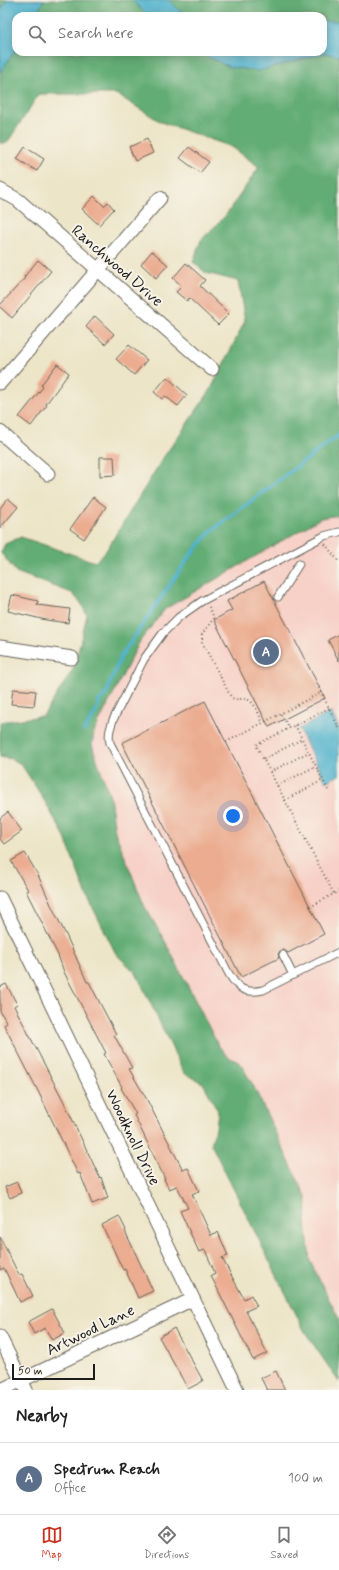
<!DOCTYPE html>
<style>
:root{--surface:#fff;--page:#f6f6f6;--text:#222;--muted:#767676;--line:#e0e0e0;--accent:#c8321e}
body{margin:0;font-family:Mynerve,sans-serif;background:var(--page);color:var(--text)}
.scale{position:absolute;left:12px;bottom:10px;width:83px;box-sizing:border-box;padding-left:4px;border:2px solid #1c1c1c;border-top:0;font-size:11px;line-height:14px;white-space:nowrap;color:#1c1c1c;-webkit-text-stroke:3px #f7f3e8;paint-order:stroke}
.you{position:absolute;left:233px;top:816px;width:14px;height:14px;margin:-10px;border:3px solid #fff;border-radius:50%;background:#1a73e8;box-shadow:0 0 0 6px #1a73e833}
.badge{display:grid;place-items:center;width:26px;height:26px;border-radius:50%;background:var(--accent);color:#fff;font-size:13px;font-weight:700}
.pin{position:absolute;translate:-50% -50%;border:2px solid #fff;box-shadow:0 1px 4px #0006}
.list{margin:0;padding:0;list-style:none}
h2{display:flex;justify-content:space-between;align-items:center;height:52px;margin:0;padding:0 16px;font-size:17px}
h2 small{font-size:13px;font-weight:400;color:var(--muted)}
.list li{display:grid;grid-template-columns:26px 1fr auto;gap:12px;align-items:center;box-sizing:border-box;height:72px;padding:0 16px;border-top:1px solid var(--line)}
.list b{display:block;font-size:15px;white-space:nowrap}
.list p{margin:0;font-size:13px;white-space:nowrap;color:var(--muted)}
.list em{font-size:13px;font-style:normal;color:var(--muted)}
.icon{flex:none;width:22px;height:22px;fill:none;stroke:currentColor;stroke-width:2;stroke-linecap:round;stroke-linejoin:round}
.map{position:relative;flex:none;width:339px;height:1390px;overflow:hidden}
.search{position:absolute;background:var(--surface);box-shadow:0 2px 10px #0003;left:12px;right:12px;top:12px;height:44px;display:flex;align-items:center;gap:10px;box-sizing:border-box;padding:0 14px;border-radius:12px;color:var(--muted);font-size:15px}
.sheet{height:124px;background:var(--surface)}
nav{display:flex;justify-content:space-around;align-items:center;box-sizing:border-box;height:56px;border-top:1px solid var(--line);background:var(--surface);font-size:11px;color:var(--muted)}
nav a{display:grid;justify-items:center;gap:2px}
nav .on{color:var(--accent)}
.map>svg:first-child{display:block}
</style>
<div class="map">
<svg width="339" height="1390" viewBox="0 0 339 1390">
<rect width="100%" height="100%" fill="#f7f3e8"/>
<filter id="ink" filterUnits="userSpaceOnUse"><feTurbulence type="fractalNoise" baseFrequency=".025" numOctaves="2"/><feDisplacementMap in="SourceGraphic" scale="8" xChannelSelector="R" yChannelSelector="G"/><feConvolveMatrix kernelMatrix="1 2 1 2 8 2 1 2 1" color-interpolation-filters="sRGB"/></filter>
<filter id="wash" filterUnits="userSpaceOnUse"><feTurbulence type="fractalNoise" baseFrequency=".012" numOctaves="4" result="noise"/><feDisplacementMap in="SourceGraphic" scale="16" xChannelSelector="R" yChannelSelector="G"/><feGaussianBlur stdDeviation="0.9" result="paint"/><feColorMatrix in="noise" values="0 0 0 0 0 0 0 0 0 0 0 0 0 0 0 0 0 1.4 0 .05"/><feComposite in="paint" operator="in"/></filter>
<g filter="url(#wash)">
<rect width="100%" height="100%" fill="#ede5c8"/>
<path fill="#f7d1c7" d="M339,126V1351L45,755Z"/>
<path fill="#62ac75" stroke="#3f6448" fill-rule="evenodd" d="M0,0H339V515L321,518L165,609L140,641L94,732L92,745L110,797L115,832L144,905L166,943L218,1045L227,1056L240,1063L253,1085L307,1199L306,1221L310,1261L339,1319V1382L305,1332L211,1144L216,1128L218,1111L203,1083L184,1073L136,973L116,954L86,894L64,835L41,795L21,764L12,759L0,757V722L43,716L74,668L87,615L81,603L72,593L16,572L1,553L5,544L21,537L95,562L104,554L163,458L210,391L245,321L238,281L206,273L193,262L201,240L226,215L259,167L232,147L161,122L116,94H39L7,143H0ZM16,16H323V52H16Z"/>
<path fill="#4db1cc" stroke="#346674" d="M7,0H44L35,16H16V49L0,73V12Z
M132,0H169L179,10L192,16H148Z
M323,21H339V56L325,53L258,71L230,67L197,52H323Z
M331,712L339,728V775L326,782L299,729Z"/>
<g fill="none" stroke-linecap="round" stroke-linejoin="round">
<path stroke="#4db1cc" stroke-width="3.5" d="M84,731L96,712L100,700L106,694L121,656L189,557L210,532L339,435"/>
</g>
<g id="blocks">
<path fill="#ebac90" d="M147,139L153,153L135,161L129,147Z
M25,147L44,159L37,171L17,159Z
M189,147L209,162L200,173L180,158Z
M94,196L104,206L108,202L114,209L99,225L82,209Z
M152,251L168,265L156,278L141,264Z
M38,260L51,271L12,318L0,307V305L25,278L24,277Z
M186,263L205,280L200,286L229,314L218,325L189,298L187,301L176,292L182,286L173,278Z
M95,316L114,334L105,344L86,327Z
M129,345L147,360L134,375L116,359Z
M57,364L69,373L46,404L47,405L31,426L19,417L43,387L41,385Z
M167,377L187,395L178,406L165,396L162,399L154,392Z
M100,457H114L115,475L100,476Z
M93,497L106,507L84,539L70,529Z
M8,498L18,507L0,528V508Z
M264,581L325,698L269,727L214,620L232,610L227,601Z
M12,595L38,601L37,605L70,609L68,623L46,620L8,611Z
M339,634V661L328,640Z
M13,689L36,691L34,706L11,704Z
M205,701L324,934L288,953L284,950L280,951L278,954L279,958L241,977L122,743Z
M8,812L22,831L4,844L0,839V818Z
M25,853L38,875L52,907L67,937L87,982H89L116,1034L114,1035L132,1068L129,1069L146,1098L183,1170L188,1168L199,1191L192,1194L211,1235L218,1232L228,1256L222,1258L244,1299L251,1295L257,1306L246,1311L267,1353L253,1360L211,1276L215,1273L205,1250L199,1252L180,1211L188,1208L177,1186L169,1189L164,1179H165L134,1115L136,1114L121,1088L122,1087L104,1054L106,1053L64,972L58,955L26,891L28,890L11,861Z
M6,984L17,1004L14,1006L64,1102L100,1178L101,1177L108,1198L92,1204L80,1173L78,1174L37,1089L4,1025L7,1023L0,1011V987Z
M17,1182L21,1193L10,1198L5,1187Z
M119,1216L126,1230L125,1231L153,1291L138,1298L125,1269L123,1270L102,1225Z
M0,1237L19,1275L22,1274L33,1296L20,1302L4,1268L0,1270Z
M52,1309L65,1333L52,1340L45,1328L34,1334L28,1322Z
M174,1328L203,1381L188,1389L159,1337Z
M276,1371L285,1390H267L261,1378Z"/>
</g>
</g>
<g filter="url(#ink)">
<use href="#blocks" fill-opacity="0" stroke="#656258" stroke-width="1"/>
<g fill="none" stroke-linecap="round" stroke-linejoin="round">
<defs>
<path id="lane" d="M339,532L324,536L202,601L179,617L163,633L144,659L113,720C110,729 108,734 110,743L229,974C238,989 245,994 263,990L339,952
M278,597L299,564
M283,955L293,975"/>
<path id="street" d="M0,190L18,200L212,369
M0,383L160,198
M0,432L48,474
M0,647L72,658
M0,898L237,1390
M0,1337L26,1390
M1,1390L193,1299"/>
</defs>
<use href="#lane" stroke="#656258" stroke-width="9"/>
<use href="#street" stroke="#656258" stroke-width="15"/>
<path stroke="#656258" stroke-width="2" stroke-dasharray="1 3" stroke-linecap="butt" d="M325,544L339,562
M209,607L214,618L202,634V642L231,697C236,701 240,698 246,699C255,701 259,716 263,723
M317,684L339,728
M329,708L256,745L334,894
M281,714L289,728
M295,725L329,792
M226,742L322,692
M264,759L302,739
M270,772L309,752
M277,786L316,766
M285,800L323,780
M310,907L339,891"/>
<use href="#lane" stroke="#fff" stroke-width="7"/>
<use href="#street" stroke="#fff" stroke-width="13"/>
</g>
</g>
<g text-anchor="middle" stroke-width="4" stroke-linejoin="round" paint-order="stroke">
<g font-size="16" fill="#1c1c1c" stroke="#f7f3e8">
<text transform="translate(118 265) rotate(41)" y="6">Ranchwood Drive</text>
<text transform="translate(134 1137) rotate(64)" y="6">Woodknoll Drive</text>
<text transform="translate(90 1329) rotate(-26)" y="6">Artwood Lane</text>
</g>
</g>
</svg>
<div class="scale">50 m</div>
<div class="you"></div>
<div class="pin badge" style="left:266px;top:652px;background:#5c6f8a">A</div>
<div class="search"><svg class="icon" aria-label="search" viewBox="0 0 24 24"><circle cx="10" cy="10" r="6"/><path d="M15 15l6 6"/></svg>Search here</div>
</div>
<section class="sheet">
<h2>Nearby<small></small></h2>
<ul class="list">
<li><span class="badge" style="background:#5c6f8a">A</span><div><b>Spectrum Reach</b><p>Office</p></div><em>100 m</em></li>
</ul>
</section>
<nav>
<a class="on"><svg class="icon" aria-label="map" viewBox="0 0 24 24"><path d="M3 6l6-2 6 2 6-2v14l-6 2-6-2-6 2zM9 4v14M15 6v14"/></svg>Map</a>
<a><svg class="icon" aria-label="directions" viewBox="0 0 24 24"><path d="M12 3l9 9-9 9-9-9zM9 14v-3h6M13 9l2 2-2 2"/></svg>Directions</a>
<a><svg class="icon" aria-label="saved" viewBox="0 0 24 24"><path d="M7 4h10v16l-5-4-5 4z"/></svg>Saved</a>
</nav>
